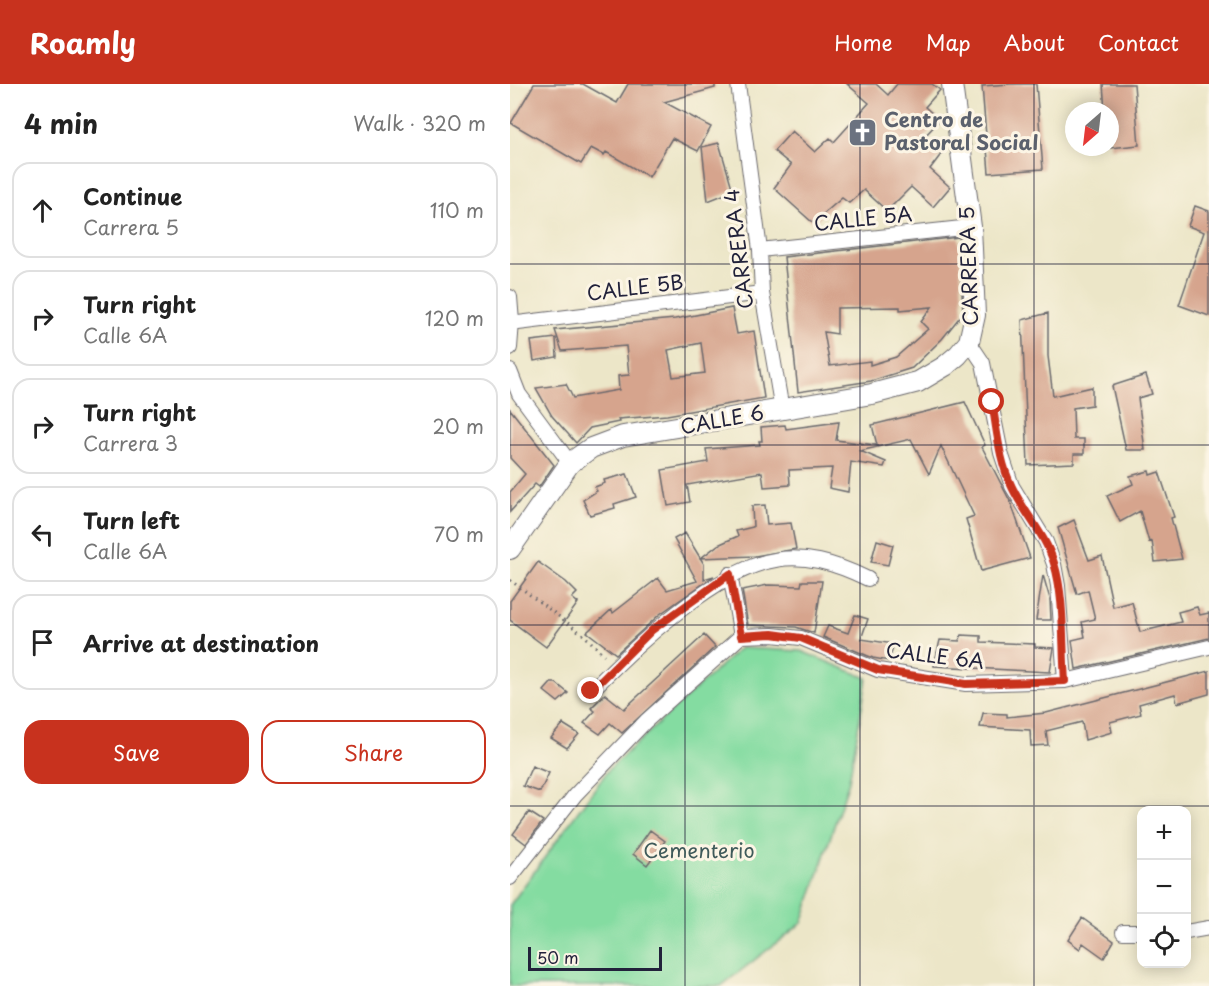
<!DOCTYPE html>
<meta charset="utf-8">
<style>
:root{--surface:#fff;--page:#f6f6f6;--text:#222;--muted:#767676;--line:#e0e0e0;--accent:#c8321e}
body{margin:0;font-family:"Playpen Sans",sans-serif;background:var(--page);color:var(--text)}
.controls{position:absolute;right:18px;bottom:18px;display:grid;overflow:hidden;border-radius:12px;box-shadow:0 3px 15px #0003}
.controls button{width:54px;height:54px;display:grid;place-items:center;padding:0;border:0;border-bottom:2px solid var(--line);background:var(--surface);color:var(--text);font:30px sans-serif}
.compass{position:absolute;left:555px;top:18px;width:54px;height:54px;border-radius:50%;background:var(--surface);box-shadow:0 3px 15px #0003;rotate:208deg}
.scale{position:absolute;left:18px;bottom:15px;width:134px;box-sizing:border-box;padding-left:6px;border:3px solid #22223b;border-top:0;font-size:16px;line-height:21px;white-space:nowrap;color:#22223b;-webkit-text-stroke:4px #fcf5e5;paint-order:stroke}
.stop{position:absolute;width:18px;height:18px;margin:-14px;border:4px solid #c8321e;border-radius:50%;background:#fff}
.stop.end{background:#c8321e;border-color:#fff;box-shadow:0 2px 6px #0008}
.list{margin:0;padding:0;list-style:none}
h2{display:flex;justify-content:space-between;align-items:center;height:78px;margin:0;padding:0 24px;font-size:26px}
h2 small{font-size:20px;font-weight:400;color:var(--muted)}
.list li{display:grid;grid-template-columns:39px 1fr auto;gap:18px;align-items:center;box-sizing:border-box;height:96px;margin:0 12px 12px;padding:0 12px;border:2px solid var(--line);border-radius:18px}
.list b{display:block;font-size:22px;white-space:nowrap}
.list p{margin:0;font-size:20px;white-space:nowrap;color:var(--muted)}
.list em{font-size:20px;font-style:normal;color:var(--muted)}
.actions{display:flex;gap:12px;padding:18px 24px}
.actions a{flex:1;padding:14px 0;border:2px solid var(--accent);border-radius:18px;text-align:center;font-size:21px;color:var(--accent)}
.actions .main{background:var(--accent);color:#fff}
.icon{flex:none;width:33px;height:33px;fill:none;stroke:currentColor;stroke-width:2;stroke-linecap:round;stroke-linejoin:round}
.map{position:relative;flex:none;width:699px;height:902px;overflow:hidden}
header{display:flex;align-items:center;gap:36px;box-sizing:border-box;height:84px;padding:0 30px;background:var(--accent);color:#fff}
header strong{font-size:28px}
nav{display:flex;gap:33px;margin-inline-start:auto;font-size:21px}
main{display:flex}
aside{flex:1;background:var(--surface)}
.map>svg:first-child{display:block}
</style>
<header>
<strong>Roamly</strong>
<nav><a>Home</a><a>Map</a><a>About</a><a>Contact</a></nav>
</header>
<main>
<aside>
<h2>4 min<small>Walk · 320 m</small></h2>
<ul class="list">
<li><svg class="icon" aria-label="ahead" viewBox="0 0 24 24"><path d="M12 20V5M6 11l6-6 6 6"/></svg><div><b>Continue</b><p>Carrera 5</p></div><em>110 m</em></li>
<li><svg class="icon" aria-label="right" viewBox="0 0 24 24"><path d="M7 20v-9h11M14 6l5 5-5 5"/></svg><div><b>Turn right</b><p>Calle 6A</p></div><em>120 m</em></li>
<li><svg class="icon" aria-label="right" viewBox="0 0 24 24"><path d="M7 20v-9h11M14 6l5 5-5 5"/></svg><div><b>Turn right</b><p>Carrera 3</p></div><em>20 m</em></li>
<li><svg class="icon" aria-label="left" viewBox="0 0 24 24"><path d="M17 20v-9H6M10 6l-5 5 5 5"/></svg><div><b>Turn left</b><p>Calle 6A</p></div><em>70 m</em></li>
<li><svg class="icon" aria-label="arrive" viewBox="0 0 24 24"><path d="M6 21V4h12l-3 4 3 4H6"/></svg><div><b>Arrive at destination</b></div></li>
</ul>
<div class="actions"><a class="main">Save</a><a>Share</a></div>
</aside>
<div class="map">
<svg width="699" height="902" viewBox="0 0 699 902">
<rect width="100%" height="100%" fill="#fcf5e5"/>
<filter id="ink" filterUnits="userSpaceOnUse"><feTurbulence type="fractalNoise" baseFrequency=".0167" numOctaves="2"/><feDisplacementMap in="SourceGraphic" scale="12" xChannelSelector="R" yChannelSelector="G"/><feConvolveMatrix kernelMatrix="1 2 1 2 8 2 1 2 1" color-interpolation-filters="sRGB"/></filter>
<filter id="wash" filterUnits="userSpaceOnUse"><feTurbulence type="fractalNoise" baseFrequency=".008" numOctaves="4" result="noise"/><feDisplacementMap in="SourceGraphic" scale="24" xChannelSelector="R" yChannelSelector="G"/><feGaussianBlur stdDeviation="1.35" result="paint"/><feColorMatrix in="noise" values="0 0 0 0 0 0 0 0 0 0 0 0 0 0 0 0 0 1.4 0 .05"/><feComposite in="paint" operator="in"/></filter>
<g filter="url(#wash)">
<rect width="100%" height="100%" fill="#ece6c8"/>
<path fill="#84dca1" stroke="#537f6e" stroke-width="1.5" d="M230,564L291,567L357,594L339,697L292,839L211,902H0V821L99,685Z"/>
<g id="blocks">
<path fill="#d6a48d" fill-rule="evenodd" d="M24,0H73L107,19L118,0H205V4L154,18L201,43L188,67L162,54L139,93L96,68L94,71L81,64L71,80L1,39Z
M337,0H366L378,11L387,0H422L430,6L415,23L430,36L414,53L432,69L420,85L440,103L423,123L401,103L377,127L354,106L339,119L332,114L303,139L264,104L281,81L264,67L282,47L305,68L320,54L324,58L359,19Z
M500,0H526L533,85L479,89L472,2Z
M593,0H624L629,61L600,64V27H595Z
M209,59L223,107L198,117L192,63Z
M685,122L699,127V232L669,221L694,148L678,142Z
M449,153L453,229L432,255L402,284L361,297L288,308L274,173ZM390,223V226L422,223L411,238L418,245L386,273L360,281V277L320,282L314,248L327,250V224Z
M222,224L227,250L244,247L254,314L157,331L108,335L109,338L80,344L66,359L42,332L26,304L56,300L63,314L109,306L108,292L119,291L116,262L52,267L45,246L165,235ZM191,259L195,289L163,293L158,266Z
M538,229V272L543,312L582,303V321L563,324L564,355H574V370H564V379L518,381L512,236Z
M46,254L47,273L24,277L21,257Z
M636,291L642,310L628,314L635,366H616L602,302Z
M455,318L475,361L472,363L501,419L520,474L471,487L456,435L464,432L431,362L419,390L401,355L350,367L376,378L374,383L341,378L338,408L319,404L322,384L279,386L280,401L254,403L252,388L177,401L180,418L158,422L152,386L198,378L196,365L250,361L249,357H252L251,343L275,341L276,345L329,338L326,356L367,361L362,341Z
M0,325L44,381L29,403L25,400L0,428V408L15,390L0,374Z
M639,387L640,391L649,388L664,433L661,434L672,475L645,478L642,457L639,458L630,427L610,438L597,412L623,400L620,392Z
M117,390L126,413L104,420L105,424L80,431L73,416L87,407L85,403L95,399L94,396Z
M255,421L257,441L281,439L286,465L245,472L191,474L208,461L228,452L226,447L243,443L242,422Z
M564,436L579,476L592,472L603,523L622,518L630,548L671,538L668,528L687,523L690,531L699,529V554L566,585L562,556L575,553L572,538L585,535L578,506L567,510L548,444Z
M175,449L194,480V495L204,492L150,530L106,570L77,548L101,526L103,529L148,494L157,506L187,497L164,455Z
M367,456L383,461L378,481L361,478Z
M28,478L56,498L67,509L62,514L68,519L36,563L0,536V517Z
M533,491L540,515L541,536H526Z
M292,497H312L304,549L286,543L238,541L232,506L258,501L291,502Z
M345,531L358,535L351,555L384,560L379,577L363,574L313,553L318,542L338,549Z
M194,551L205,563L112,649L100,639L90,650L74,639L85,627L81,624L95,610L114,625Z
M451,551L471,552V558L525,560V563L544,564L540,588L424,582L430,556L450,557Z
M699,587V610L667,619L665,610L629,620L631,630L600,638L602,648L575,656L572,638L536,647L538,661L521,662L520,646L470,643L473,629L497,630V633L536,629Z
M41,599H46L58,609L48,618L34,607Z
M53,640L69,650L57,664L41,654Z
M22,682L39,689L30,708L13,702Z
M19,728L33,737L16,760L3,750Z
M140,746L155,757L137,781L123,770Z
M572,834L604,857L594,874L573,859L570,865L558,856Z"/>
</g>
</g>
<g filter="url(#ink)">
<use href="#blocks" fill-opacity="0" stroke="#69676c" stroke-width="1.5"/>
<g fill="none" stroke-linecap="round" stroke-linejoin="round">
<defs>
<path id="street" d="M228,0L250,166L252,209L272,326
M250,166L461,143
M0,213L2,238L0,264
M0,240L252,209
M459,258L473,279L491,369L502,402L536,458L544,480L548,502L555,597
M0,287L9,310L60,379
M220,490L231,552
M81,607C116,572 144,545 184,516C247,471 286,460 358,495
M0,794L65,711L136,637L231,552L262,551L291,554L368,586L456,600L555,597L699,563
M613,848H632
M676,848L699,844"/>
<path id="secondary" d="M0,465L60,379L81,364L113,352L362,310L408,298L435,282L448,271L459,258L465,231L461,143L442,0"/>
</defs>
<use href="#street" stroke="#69676c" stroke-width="16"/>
<use href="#secondary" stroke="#69676c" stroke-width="22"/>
<path stroke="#69676c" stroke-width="3" stroke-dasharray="1.5 4.5" stroke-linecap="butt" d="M0,496L75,552L94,571"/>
<use href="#street" stroke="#fff" stroke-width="14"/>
<use href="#secondary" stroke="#fff" stroke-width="20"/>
</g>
</g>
<g fill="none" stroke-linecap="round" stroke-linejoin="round" filter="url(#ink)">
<path stroke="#c8321e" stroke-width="8" d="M81,607L142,546L220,490L231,552L262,550L291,554L368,586L456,600L555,597C552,559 555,515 544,479C535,450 514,429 502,403C489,377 487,346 482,318"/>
</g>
<path fill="none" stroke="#22223b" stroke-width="1.5" stroke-opacity="0.55" d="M175,0V902M350,0V902M524,0V902M0,180H699M0,361H699M0,541H699M0,722H699"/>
<defs>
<symbol id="church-square" viewBox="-11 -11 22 22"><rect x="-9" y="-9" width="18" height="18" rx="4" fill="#6b7280" stroke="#fcf5e5"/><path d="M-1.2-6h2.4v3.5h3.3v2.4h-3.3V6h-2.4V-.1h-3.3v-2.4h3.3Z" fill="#fff"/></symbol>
</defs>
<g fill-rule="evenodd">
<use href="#church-square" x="336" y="32" width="33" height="33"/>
</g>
<g text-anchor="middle" stroke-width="6" stroke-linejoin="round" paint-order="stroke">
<g font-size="20" font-weight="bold" fill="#5b616d" stroke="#fcf5e5" text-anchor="start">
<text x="374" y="43">Centro de<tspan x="374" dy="23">Pastoral Social</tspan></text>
</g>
<g font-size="20" fill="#22223b" stroke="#fcf5e5">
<text transform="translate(353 135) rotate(-6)" y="7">CALLE 5A</text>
<text transform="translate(229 165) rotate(-97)" y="7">CARRERA 4</text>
<text transform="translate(459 182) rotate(-92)" y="7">CARRERA 5</text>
<text transform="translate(125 204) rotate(-7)" y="7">CALLE 5B</text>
<text transform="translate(212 336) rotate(-10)" y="7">CALLE 6</text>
<text transform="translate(425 572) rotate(7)" y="7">CALLE 6A</text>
</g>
<g font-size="20" fill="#3f5a5a" stroke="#fcf5e5">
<text x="189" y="774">Cementerio</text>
</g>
</g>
</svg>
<div class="controls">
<button>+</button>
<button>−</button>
<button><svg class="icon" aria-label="locate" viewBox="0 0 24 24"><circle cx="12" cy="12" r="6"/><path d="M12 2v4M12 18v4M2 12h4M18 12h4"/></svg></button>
</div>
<svg class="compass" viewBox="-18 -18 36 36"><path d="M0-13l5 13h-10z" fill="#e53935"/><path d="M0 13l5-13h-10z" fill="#767676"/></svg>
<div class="scale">50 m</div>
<div class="stop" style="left:482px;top:318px"></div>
<div class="stop end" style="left:81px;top:607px"></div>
</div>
</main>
